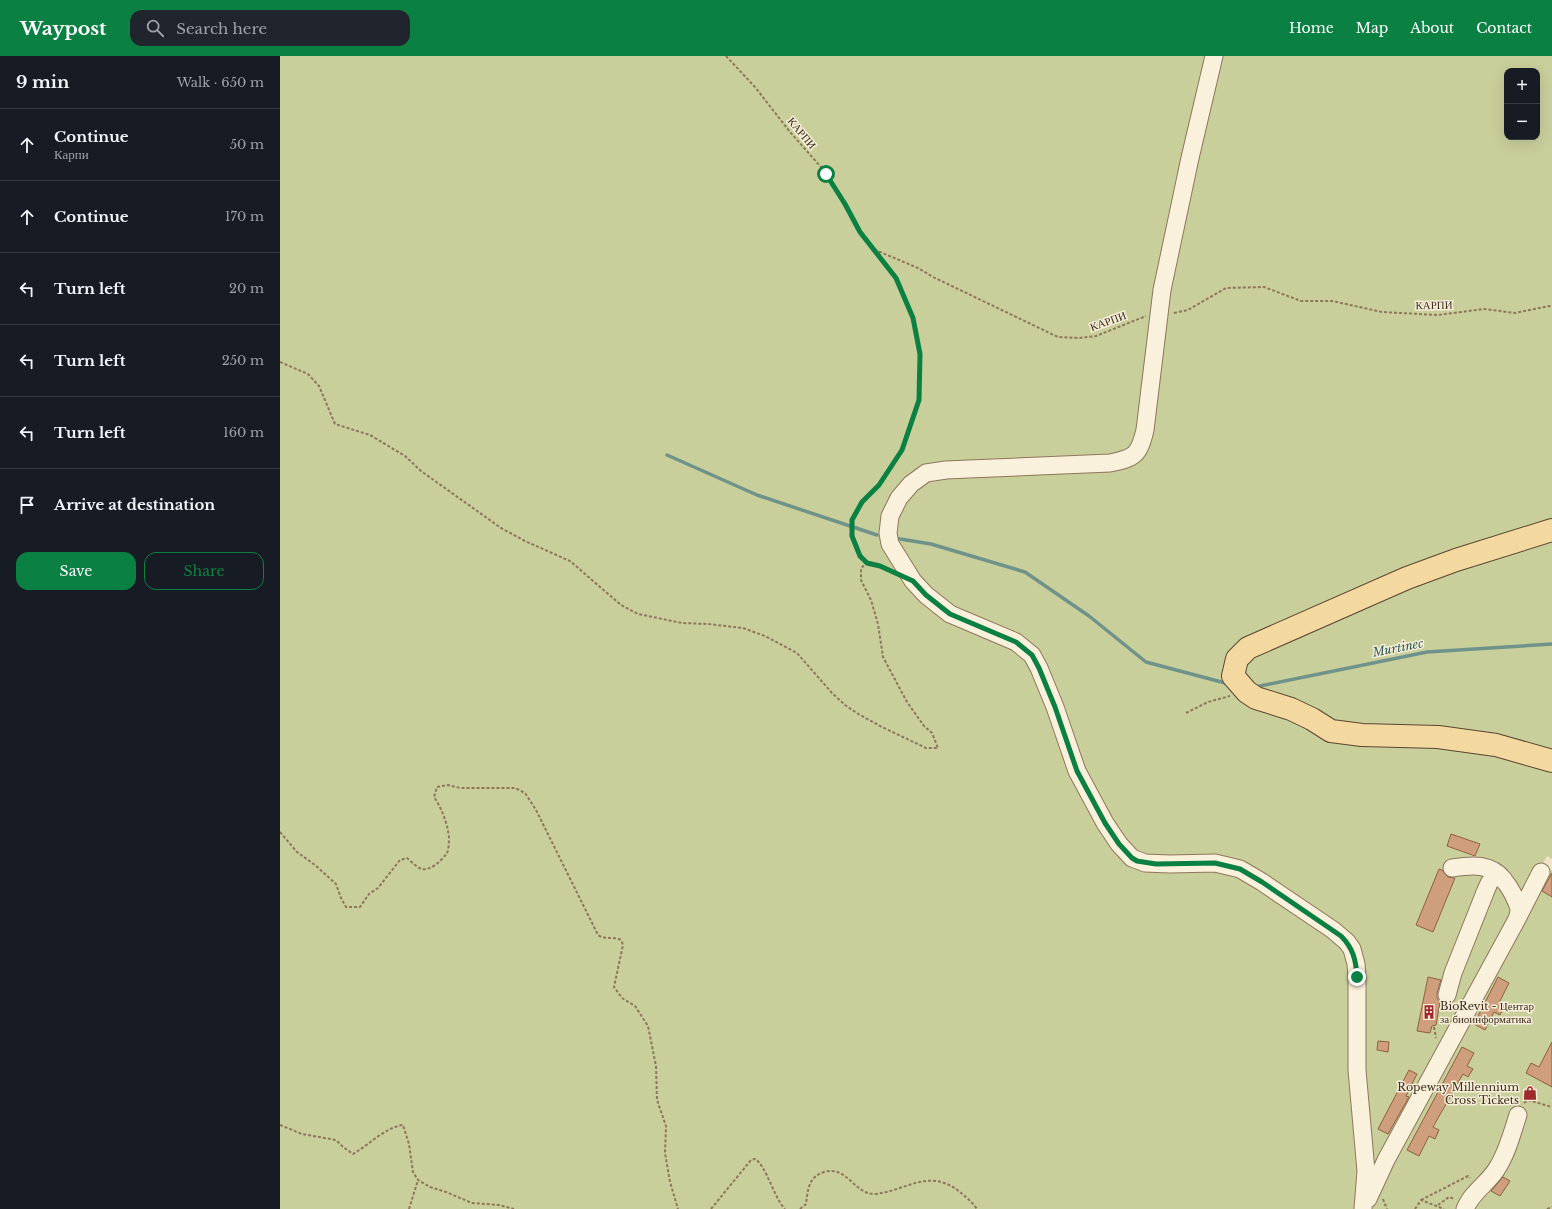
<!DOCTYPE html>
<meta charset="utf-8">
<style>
:root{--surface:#171b24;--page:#20242c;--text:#f1f3f6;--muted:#9ea1a6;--line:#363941;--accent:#0b8043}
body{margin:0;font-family:"Libre Baskerville",serif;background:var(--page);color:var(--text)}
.controls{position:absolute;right:12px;top:12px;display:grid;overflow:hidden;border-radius:8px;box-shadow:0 4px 16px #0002}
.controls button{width:36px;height:36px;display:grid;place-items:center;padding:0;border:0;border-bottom:1px solid var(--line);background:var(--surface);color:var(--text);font:20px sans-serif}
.stop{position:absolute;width:12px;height:12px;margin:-9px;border:3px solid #0b8043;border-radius:50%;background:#fff}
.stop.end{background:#0b8043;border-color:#fff;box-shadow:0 1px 4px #0008}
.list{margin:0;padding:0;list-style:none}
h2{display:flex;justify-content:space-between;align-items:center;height:52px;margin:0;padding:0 16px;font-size:17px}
h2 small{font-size:13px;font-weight:400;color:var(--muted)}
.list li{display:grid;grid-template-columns:26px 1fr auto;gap:12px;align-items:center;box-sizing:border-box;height:72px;padding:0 16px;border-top:1px solid var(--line)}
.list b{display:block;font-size:15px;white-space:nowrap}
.list p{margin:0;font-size:13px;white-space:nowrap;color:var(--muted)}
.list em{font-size:13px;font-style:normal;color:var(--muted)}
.actions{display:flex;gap:8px;padding:12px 16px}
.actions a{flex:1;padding:9px 0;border:1px solid var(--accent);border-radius:12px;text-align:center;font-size:14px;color:var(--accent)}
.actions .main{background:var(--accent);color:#fff}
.icon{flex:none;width:22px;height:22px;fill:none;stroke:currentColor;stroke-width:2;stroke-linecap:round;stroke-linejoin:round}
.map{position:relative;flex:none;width:1272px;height:1153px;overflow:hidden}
header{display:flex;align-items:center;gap:24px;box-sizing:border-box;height:56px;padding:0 20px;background:var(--accent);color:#fff}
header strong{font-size:19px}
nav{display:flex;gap:22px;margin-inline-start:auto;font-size:14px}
.search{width:280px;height:36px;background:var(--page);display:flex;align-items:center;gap:10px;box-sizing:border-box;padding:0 14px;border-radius:12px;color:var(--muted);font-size:15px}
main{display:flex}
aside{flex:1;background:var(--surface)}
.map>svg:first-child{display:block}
</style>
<header>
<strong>Waypost</strong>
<div class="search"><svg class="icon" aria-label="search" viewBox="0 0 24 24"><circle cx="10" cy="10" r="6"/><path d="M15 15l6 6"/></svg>Search here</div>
<nav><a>Home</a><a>Map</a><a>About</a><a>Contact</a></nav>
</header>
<main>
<aside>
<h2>9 min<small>Walk · 650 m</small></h2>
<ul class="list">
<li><svg class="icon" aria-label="ahead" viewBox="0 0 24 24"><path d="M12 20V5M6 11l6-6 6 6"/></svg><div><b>Continue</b><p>Карпи</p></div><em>50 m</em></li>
<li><svg class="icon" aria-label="ahead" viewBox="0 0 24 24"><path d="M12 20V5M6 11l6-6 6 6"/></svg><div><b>Continue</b></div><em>170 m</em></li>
<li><svg class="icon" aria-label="left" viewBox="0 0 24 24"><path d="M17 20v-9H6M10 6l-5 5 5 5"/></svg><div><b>Turn left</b></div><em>20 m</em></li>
<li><svg class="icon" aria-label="left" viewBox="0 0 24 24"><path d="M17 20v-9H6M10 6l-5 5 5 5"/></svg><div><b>Turn left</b></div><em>250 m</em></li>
<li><svg class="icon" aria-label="left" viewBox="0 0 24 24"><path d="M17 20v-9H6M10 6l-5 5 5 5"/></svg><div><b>Turn left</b></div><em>160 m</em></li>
<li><svg class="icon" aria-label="arrive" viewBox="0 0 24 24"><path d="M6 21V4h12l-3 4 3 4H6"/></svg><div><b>Arrive at destination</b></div></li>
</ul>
<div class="actions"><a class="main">Save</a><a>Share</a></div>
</aside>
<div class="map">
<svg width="1272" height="1153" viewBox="0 0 1272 1153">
<rect width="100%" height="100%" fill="#f0e4c8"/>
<path fill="#c9cf9b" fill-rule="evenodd" d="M0,0H1272V803L1267,800L1262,809L1272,815V821L1268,824L1262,835L1272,840V1153H0ZM1227,15H1257V81H1227ZM1171,778L1200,788L1195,801L1167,790ZM1159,813L1176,820L1153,876L1136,869ZM1148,921L1161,924L1159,935L1162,938L1156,969L1152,970L1150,977L1137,974Z"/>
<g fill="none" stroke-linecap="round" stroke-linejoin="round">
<path stroke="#6f938a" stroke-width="3.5" d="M387,399L477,439L597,479
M614,482L651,488L745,516L809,560L866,606L949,628
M975,631L1147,596L1272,588"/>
</g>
<path fill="#cf9f7d" stroke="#8d5f41" d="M1171,778L1200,788L1195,800L1167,790Z
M1159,813L1162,814L1168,821L1175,822L1153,876L1136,869Z
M1272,817V841L1262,835Z
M1148,921L1161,924L1157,937V942L1160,946L1156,969L1152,970L1150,977L1137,975Z
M1218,921L1229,927L1219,947L1224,950L1220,959L1214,956L1205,974L1194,968Z
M1098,985L1109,986L1108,996L1097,994Z
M1272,986V1031L1246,1017L1251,1007L1259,1011Z
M1182,991L1194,997L1187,1010L1193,1013L1188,1021L1183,1018L1153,1071L1159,1074L1155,1083L1149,1080L1139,1100L1127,1094Z
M1129,1014L1137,1018L1126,1040L1129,1041L1108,1078L1098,1073Z
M1223,1121L1230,1125L1220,1140L1211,1135Z"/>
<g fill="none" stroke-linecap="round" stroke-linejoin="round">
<defs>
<path id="minor" d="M934,0L910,102L882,234L865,374C859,399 855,402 830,407L689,413L666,414L646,417L631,428L619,442L610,460L608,477L610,488L633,525L646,539L670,558L736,586L752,599L759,612L775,651L797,715L825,767L839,788L852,802L865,807L890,808L935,807L960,813L982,826L1053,874L1067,886L1072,893L1076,908L1077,921V1014L1086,1115L1083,1153
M1172,812C1192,809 1211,807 1224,824
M1237,863L1261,816
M1088,1143L1106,1104L1237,863C1238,860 1239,857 1239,854C1238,846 1224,816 1214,821C1210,823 1208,830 1206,834L1173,917L1167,939
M1185,1153C1191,1137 1207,1128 1216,1114C1227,1098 1232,1077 1238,1059"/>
<path id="major" d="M1272,474L1176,504L1127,522L968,592L957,603L953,620L967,636L976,642L1011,653L1032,663L1051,675L1082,679L1158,681L1216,689L1272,705"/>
</defs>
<use href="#minor" stroke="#8d765c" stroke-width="19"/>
<use href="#major" stroke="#5b4430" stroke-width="24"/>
<path stroke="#8d765c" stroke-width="2" stroke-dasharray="3 2" stroke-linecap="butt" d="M446,0L475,31L510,76L547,118L565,148L580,176L593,193L638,212L653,221L778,281L799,282L816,280L866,260
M894,257L908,254L946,232L984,231L1021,245H1052L1102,256L1158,259L1204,253L1235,257L1269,250L1272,251
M0,306L28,318L39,330L55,368L90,379L125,400L141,415L221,472L245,485L290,505L341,549L358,558L402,567L428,568L463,572L485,580L517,597L552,637L565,649L580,659L602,671L646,692H658L652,677L644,670L627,646L603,601L598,568L591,544L581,524V512L587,507L600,510L610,515
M587,507L580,500L572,480V464L581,445L599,429L622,394L639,344L640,298L633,262L616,222L593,194
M906,657L928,646L950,640
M0,776L17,796L35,809L56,828L61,842L66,851H80L89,838L98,832L120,804L127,802C131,805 137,812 142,813C151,815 162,804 167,797C169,793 169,785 169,781C167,766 162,753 154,741L157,731L168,729L180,732H235L245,737L256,754L318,879C325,884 333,880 341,884L343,889L334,931L342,942L355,950L368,970L376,1010L377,1044L386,1070L385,1097L390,1126L398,1153
M1154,971L1156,982
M1244,1047L1248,1044L1272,1051
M0,1069L22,1078L56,1084L63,1091L73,1098C89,1089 104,1072 123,1069L129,1088L133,1116L138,1124L150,1131L166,1136L192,1147L219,1149L234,1153
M1103,1143L1107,1153
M1141,1144L1188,1120L1190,1122
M1158,1149L1169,1141L1175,1143
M129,1153L138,1124
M431,1153L471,1104L475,1103C486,1109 494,1142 505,1153
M520,1153L526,1148C528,1134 528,1121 544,1116C567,1109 575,1139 595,1138C626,1135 649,1111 680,1136C686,1141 692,1146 697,1153
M1135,1153L1141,1144L1164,1153
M1267,1153L1272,1151"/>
<use href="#minor" stroke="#faf1dc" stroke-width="17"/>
<use href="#major" stroke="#f3d9a0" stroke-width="22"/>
</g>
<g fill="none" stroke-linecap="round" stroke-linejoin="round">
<path stroke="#0b8043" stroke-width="5" d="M546,118L565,148L580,176L616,222L633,262L640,298L639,344L622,394L599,429L582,446L572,464V480L580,500L587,507L600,510L633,525L646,539L670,558L736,586L752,599L759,612L775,651L797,715L825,767L839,788L852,802L857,805L876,808L935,807L960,813L982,826L1061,880C1073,892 1076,904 1077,921"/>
</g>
<defs>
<symbol id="building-bare" viewBox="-9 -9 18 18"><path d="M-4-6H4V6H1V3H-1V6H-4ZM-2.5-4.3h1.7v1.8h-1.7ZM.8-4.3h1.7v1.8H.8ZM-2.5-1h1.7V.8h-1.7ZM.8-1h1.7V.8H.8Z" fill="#9e2a2b" stroke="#f7eed8" stroke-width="2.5" paint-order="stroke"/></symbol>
<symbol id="shop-bare" viewBox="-9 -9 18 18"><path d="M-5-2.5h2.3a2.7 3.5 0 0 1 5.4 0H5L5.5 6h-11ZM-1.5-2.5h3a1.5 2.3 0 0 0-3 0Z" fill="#9e2a2b" stroke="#f7eed8" stroke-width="2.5" paint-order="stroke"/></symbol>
</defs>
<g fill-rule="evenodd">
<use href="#building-bare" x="1139" y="946" width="20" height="20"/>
<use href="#shop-bare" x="1240" y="1027" width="20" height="20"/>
</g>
<g text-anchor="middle" stroke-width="3" stroke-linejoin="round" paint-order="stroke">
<g font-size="11" fill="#3d2e20" stroke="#f7eed8">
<text transform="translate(522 77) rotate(50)" y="4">КАРПИ</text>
<text transform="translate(1154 249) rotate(-1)" y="4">КАРПИ</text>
<text transform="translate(828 265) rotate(-20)" y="4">КАРПИ</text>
</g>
<g font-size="11" fill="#3d2e20" stroke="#f7eed8" text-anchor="start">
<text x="1160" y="954">BioRevit - Центар<tspan x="1160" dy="13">за биоинформатика</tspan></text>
<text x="1239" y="1035" text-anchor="end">Ropeway Millennium<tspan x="1239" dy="13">Cross Tickets</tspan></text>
</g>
<g font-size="12" font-style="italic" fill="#2f5d5a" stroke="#f7eed8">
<text transform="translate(1118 592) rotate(-11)" y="4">Murtinec</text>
</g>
</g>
</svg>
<div class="controls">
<button>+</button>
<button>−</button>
</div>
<div class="stop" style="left:546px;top:118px"></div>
<div class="stop end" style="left:1077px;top:921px"></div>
</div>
</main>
